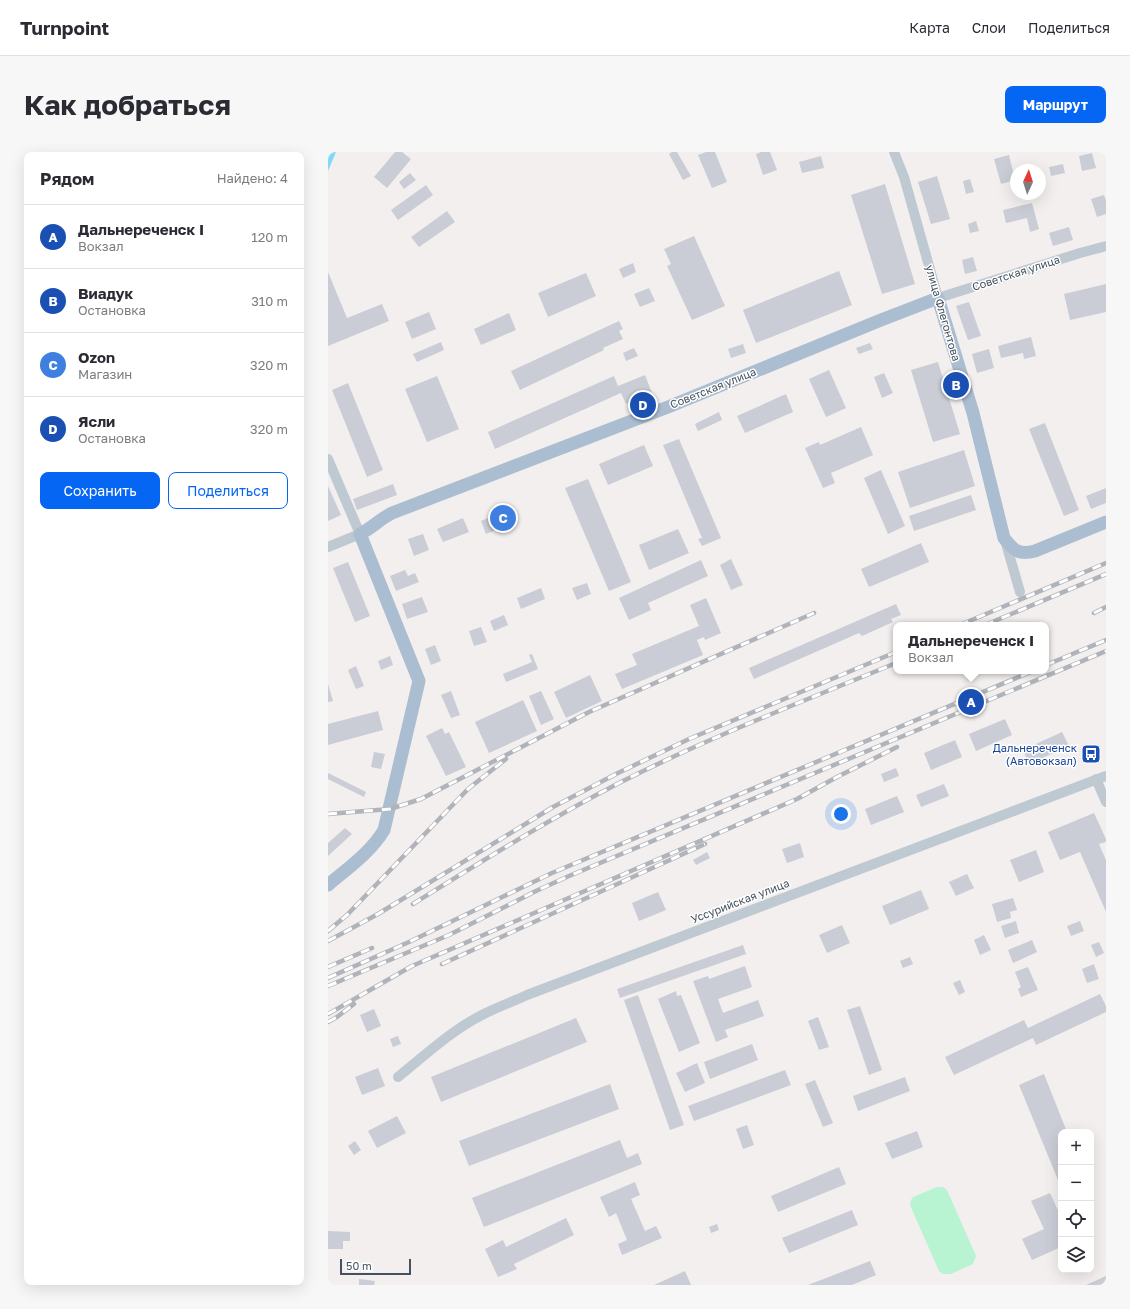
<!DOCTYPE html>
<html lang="ru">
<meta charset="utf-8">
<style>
:root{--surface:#fff;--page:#f7f7f7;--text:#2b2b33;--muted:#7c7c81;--line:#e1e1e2;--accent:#0666f4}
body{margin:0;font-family:"Golos Text",sans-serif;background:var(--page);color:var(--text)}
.controls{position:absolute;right:12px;bottom:12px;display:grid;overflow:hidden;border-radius:8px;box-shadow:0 4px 16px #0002}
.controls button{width:36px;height:36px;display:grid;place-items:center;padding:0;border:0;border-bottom:1px solid var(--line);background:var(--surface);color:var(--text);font:20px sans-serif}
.compass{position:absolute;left:682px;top:12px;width:36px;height:36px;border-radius:50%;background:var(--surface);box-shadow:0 4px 16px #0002;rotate:4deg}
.scale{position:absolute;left:12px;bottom:10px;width:71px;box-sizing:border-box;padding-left:4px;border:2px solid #45515e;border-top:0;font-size:11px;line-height:14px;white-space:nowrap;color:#45515e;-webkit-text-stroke:3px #fff;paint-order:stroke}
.you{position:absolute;left:513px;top:662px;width:14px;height:14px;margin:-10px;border:3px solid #fff;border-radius:50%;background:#1a73e8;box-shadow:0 0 0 6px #1a73e833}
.badge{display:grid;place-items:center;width:26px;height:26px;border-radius:50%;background:var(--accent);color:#fff;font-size:13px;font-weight:700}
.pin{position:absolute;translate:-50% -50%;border:2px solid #fff;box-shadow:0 1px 4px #0006}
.popup{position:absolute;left:565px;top:470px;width:156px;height:52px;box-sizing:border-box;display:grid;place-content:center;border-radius:8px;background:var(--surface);filter:drop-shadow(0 1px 3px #0005);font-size:13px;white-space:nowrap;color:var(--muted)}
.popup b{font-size:15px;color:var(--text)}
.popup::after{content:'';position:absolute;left:50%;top:100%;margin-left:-8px;border:8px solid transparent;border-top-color:var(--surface)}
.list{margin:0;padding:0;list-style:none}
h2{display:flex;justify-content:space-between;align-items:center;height:52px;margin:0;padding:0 16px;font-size:17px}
h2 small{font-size:13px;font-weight:400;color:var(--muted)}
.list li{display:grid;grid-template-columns:26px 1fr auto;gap:12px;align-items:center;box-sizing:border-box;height:64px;padding:0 16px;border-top:1px solid var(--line)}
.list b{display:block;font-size:15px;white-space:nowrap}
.list p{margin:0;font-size:13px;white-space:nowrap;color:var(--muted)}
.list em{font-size:13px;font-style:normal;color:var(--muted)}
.actions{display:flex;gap:8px;padding:12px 16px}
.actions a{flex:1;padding:9px 0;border:1px solid var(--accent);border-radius:8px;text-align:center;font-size:14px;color:var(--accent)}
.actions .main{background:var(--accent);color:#fff}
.icon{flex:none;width:22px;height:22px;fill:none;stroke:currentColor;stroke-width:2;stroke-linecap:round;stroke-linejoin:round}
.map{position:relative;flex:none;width:778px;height:1133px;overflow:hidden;border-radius:8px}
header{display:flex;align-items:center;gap:24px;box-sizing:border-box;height:56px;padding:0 20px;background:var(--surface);border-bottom:1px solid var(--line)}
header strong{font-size:19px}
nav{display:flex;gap:22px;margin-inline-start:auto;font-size:14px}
.intro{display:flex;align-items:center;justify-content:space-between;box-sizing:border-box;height:96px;padding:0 24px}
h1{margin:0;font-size:28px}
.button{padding:10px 18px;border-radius:8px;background:var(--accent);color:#fff;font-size:14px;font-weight:700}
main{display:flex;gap:24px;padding:0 24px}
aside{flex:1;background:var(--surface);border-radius:8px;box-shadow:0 4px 16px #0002}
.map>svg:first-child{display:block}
</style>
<header>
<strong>Turnpoint</strong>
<nav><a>Карта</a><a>Слои</a><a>Поделиться</a></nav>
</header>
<div class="intro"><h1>Как добраться</h1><a class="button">Маршрут</a></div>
<main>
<aside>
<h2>Рядом<small>Найдено: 4</small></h2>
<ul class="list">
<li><span class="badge" style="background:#1a4fb4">A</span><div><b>Дальнереченск I</b><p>Вокзал</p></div><em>120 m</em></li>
<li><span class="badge" style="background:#1a4fb4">B</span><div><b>Виадук</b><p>Остановка</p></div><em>310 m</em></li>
<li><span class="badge" style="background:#3f7fe0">C</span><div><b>Ozon</b><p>Магазин</p></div><em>320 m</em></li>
<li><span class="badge" style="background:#1a4fb4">D</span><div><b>Ясли</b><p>Остановка</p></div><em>320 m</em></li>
</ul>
<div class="actions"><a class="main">Сохранить</a><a>Поделиться</a></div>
</aside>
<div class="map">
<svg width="778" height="1133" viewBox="0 0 778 1133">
<rect width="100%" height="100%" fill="#f2efee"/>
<path fill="#b8f4d1" d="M609,1035H615L619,1038L648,1104L645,1112L623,1122H615L611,1119L582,1053L583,1048L585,1045Z"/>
<path fill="#81d9f5" d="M0,0H8L0,19Z"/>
<path fill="#cacdd5" d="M67,0H74L83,7L59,36L46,25Z
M344,0H349L363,24L355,28L341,2Z
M378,0H387L399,30L384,36L370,3Z
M433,0H442L449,18L435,23L428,2Z
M764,1L768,16L754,19L751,4Z
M681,3L687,28L673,32L666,7Z
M493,4L496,16L474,21L471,10Z
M735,12L737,21L723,24L721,15Z
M82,21L88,28L76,37L71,30Z
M609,24L622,67L603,72L590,30Z
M642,27L646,40L638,42L635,29Z
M557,32L587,132L554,142L523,43Z
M98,33L105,43L70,68L63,58Z
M776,43L778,48V62L769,65L763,47Z
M704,51L711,77L702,80L699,66L678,71L675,58Z
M119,59L127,70L91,95L83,85Z
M648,69L651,79L642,81L640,72Z
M741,75L745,88L725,94L721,81Z
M366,84L397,154L364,168L339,114L343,112L336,97Z
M645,105L649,119L637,122L634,108Z
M305,111L308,120L295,126L291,117Z
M511,119L524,153L428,191L415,158Z
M0,120L19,166L54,152L61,169L0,194Z
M258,121L268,144L220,165L210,141Z
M778,132V160L742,168L736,142Z
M321,136L327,149L312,155L306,142Z
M641,150L653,184L640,188L628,154Z
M101,160L108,177L84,187L77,170Z
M181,161L188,178L153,193L146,177Z
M291,169L295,177L291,179L295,187L275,196L276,198L192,238L183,219Z
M703,185L708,204L696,207L695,201L673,206L670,194Z
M113,190L116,198L89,210L85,202Z
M542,191L545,197L531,202L528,196Z
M415,192L418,201L403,206L400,197Z
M306,196L310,204L298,209L295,201Z
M661,197L666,216L649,221L644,202Z
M610,210L632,282L605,290L583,218Z
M501,218L518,256L498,265L481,227Z
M556,221L565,241L554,246L546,225Z
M317,223L324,241L298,252L293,241L167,297L160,280L286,224L290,234Z
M109,224L131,277L99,290L77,237Z
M20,231L55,318L39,325L4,238Z
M458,242L465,260L417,281L409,264Z
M391,260L394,268L370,279L367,272Z
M717,271L751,358L736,364L701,277Z
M533,275L545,303L503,321L507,331L495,336L477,296L491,290L492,293Z
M351,287L393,386L374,394L370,387L374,386L335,293Z
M316,293L325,314L280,333L271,312Z
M636,298L647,334L582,356L570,320Z
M553,318L577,374L560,382L536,326Z
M260,327L303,430L281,439L237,336Z
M65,332L69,343L29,358L25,347Z
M0,334L13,363L0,369Z
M778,336V351L763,357L758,344Z
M643,343L648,358L586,379L581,364Z
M179,358L185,371L158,382L153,369Z
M135,366L141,380L115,390L109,377Z
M350,377L361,401L321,418L311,393Z
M95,382L101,398L86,404L80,387Z
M593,391L601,410L541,435L533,417Z
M403,407L415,433L403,438L392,413Z
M373,408L380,424L320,451L323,458L301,468L291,446Z
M20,410L42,464L27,470L5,416Z
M77,418L80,424L87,421L91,430L68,439L62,424Z
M259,431L263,442L249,448L244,436Z
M213,436L217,447L193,457L189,446Z
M94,445L100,460L79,467L74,452Z
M378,446L393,481L377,488L376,485L369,488L375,503L294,537L287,522L309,513L304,502L371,474L362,453Z
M568,452L573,463L563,467L565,470L534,484L531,481L426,527L421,516Z
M176,463L180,473L166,479L162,469Z
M153,475L159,490L146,494L141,479Z
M107,493L113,509L103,513L97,497Z
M204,502L210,517L178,530L175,522L204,510L201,503Z
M62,504L65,513L53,518L50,509Z
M28,514L36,534L28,537L20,518Z
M262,523L274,549L238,566L226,540Z
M0,532L5,549L0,550Z
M123,539L132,563L123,566L113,543Z
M213,539L226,567L213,573L201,544Z
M195,548L209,579L161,601L147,570Z
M50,559L55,578L0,593V572Z
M677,567L684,583L648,599L641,582Z
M114,576L117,582L121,580L138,615L118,624L98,584Z
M734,580L741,594L701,612L695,598Z
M627,588L634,605L603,618L596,601Z
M46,600L57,602L53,617L43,615Z
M568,616L571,624L556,630L553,622Z
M0,621L38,640L36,645L0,627Z
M616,632L621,644L593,655L588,643Z
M569,644L576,660L543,673L537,657Z
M766,661L778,687V690L771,692L778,708V760L752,700L732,708L720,680Z
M17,676L24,682L0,704V691Z
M472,691L476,705L459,711L454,697Z
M708,698L716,720L691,730L682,708Z
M379,700L382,706L368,713L365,708Z
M639,722L646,736L628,744L621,730Z
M593,738L601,757L562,773L554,754Z
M330,740L338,758L311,769L304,751Z
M685,746L689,758L682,760L683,766L669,770L664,752Z
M688,769L691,781L677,786L673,774Z
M752,769L756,779L743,784L739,774Z
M514,773L522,791L499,801L491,783Z
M656,783L663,798L652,803L646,788Z
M704,788L709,800L685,811L680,798Z
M771,790L776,801L768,805L763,793Z
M415,793L418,802L292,846L289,837Z
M582,805L585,812L575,816L572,809Z
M766,812L771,827L759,831L754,817Z
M417,814L424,835L390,847L395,861L430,848L436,864L397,878L400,885L388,890L365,829L380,824L381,827Z
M700,815L710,838L693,845L690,837L693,835L687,820Z
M632,828L637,840L631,843L625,831Z
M348,839L349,844L353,843L372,891L351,900L330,847Z
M772,842L778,854V860L708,893L705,886L626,923L617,905L696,868L700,876Z
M310,843L356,973L342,978L296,848Z
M532,854L554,918L541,923L519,858Z
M46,857L53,874L39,880L32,863Z
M490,865L501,895L491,898L480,869Z
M248,866L259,890L113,950L103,925Z
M70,884L73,892L65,895L62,887Z
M424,892L430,908L382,927L376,910Z
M369,911L377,931L357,940L348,921Z
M50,916L57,934L34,943L27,925Z
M457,918L463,933L366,969L360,954Z
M716,922L739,980H733V1027L730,1028L691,933Z
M577,925L582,939L530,959L525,944Z
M487,928L505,971L495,975L477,932Z
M282,932L291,957L141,1014L131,989Z
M69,964L78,981L49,996L40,979Z
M419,973L426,993L415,997L408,977Z
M589,979L595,995L564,1007L557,991Z
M292,988L299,1006L310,1001L314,1012L156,1075L144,1046Z
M27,989L33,998L26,1003L20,994Z
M511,1015L518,1032L450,1060L443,1044Z
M307,1030L312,1043L303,1047L317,1079L328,1074L334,1086L294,1103L290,1092L299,1088L288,1061L281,1065L272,1045Z
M722,1041L733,1065V1095L704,1108L694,1087L716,1077L703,1049Z
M524,1058L530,1073L461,1101L454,1086Z
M238,1066L246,1083L186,1112L189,1117L170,1125L157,1097L175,1088L178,1095Z
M389,1072L391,1078L383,1081L381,1075Z
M0,1079L22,1080V1089H15V1097H0Z
M542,1109L548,1123L524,1133H480Z
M357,1119L363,1133H326Z
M778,1124V1133H758Z
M31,1127L47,1129L46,1133H31Z"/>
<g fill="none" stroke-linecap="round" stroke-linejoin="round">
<path stroke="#bec9d2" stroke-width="10" d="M566,0L576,25L610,146L752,101L778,94
M0,307L32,382L0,395
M677,388L692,440
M768,627L778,650
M70,925C96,904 124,878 154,863C169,855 184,850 199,843L778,624"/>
<path stroke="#abbdd1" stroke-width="13" d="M0,733C20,716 43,700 56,678L91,529L32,382C44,376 52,367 64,361L340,255L553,168L610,146L645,261L676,386C686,399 691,403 707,399L778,370"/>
<defs>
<path id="rail" d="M766,461L778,455
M632,473L778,411
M657,473L778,422
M718,513L778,488
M0,662L62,657L93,647L261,560L486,461
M85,752C153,710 221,667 293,630C382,585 476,549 568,511
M0,779L19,763L140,637L178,607
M0,789L50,762L225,655L290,621L361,587L568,500
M114,812L377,692
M0,815L44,796
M0,826L81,790L224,721L705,519
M0,834L121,783L208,739L241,724L778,499
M0,862L84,814L469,647L509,625L569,595
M0,870L9,865L26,852"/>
</defs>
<use href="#rail" stroke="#b0b4ba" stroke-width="4.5"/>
<use href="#rail" stroke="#fff" stroke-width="3" stroke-dasharray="9" stroke-linecap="butt"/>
</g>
<defs>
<symbol id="bus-square" viewBox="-11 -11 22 22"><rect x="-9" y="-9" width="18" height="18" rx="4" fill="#1a4fb4" stroke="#fff"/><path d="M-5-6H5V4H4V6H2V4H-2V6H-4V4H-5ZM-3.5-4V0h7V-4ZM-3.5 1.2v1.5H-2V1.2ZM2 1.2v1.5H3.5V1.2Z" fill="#fff"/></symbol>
</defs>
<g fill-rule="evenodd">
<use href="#bus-square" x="752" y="591" width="22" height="22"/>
</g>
<g text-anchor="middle" stroke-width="3" stroke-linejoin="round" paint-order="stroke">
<g font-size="11" fill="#45515e" stroke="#fff">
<text transform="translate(688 121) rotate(-18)" y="4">Советская улица</text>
<text transform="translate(615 161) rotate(74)" y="4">улица Флегонтова</text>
<text transform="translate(385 236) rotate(-22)" y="4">Советская улица</text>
<text transform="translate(412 749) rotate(-21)" y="4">Уссурийская улица</text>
</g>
<g font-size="11" fill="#164399" stroke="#fff" text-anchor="end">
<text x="749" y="600">Дальнереченск<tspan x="749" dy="13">(Автовокзал)</tspan></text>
</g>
</g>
</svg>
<div class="controls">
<button>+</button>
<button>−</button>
<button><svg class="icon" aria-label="locate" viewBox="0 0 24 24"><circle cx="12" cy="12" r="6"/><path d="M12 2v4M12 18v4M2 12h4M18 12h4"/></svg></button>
<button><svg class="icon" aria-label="layers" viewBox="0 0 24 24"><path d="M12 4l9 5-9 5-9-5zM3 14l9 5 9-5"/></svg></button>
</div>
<svg class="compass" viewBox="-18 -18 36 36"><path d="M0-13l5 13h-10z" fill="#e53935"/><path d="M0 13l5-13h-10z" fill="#7c7c81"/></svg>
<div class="scale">50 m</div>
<div class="you"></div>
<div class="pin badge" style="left:643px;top:550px;background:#1a4fb4">A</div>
<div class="popup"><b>Дальнереченск I</b>Вокзал</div>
<div class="pin badge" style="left:628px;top:233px;background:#1a4fb4">B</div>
<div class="pin badge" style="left:175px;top:366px;background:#3f7fe0">C</div>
<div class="pin badge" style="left:315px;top:253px;background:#1a4fb4">D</div>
</div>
</main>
